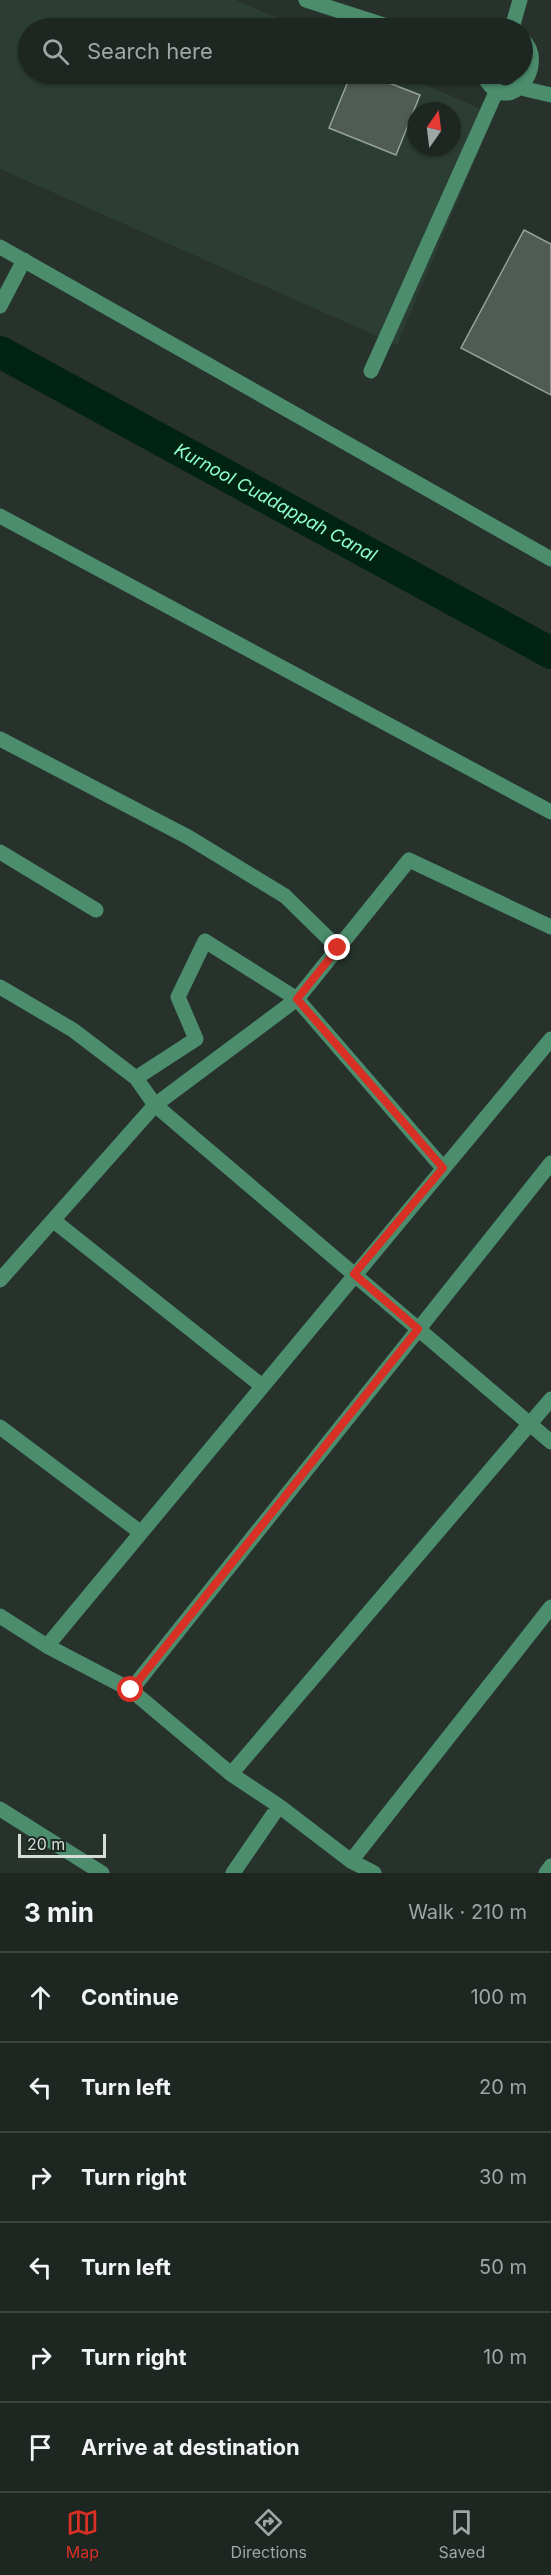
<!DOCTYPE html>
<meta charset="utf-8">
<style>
:root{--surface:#1d2621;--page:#252e2a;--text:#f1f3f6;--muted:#a0a5a5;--line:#3b433f;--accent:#d93025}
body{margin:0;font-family:Inter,sans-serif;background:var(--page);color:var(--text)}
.compass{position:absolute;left:407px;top:102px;width:54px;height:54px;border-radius:50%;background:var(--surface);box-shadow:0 2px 4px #0004;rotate:14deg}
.scale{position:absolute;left:18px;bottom:15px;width:88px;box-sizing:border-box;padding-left:6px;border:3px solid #d6ddd9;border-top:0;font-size:16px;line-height:21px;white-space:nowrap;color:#d6ddd9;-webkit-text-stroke:4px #1e2823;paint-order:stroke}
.stop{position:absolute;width:18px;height:18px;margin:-14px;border:4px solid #d93025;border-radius:50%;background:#fff}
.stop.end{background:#d93025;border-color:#fff;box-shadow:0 2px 6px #0008}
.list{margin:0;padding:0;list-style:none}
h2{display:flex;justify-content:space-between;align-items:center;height:78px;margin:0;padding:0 24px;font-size:26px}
h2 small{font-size:20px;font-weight:400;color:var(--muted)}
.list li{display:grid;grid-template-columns:39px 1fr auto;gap:18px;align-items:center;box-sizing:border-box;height:90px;padding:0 24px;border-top:2px solid var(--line)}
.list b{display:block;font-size:22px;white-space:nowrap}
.list em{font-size:20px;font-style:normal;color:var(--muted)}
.icon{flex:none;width:33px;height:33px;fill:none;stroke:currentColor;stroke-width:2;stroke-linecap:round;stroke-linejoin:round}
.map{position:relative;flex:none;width:551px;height:1873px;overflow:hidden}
.search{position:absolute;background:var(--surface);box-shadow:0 2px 4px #0004;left:18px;right:18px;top:18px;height:66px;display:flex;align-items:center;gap:15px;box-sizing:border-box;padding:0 21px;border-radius:33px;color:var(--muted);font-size:22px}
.sheet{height:618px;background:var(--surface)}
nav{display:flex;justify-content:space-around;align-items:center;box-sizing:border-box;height:84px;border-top:2px solid var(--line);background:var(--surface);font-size:16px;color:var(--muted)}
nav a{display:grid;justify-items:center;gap:3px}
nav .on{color:var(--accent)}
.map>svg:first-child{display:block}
</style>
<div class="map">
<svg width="551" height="1873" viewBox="0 0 551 1873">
<rect width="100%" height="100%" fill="#27322c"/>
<path fill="#2c3d34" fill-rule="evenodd" d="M0,0H236L300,28H28V74H401L494,115L397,345L0,169ZM416,111H452V147H416Z"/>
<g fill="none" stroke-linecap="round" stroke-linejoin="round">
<path stroke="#002314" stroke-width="32" id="s1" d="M0,352L551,653"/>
</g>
<path fill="#4f5b54" stroke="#96a39b" stroke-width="1.5" d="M351,74H366L420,95L396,155L329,128Z
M524,230L551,244V395L461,348Z"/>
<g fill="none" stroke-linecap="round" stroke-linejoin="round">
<path stroke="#4b8d6d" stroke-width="15" d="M306,0L393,28
M512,28L520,0
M483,74C506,123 551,65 522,39
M525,89L551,95
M0,247L551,559
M0,306L24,260
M371,371L497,90
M0,516L551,812
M0,739L188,837L285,896L338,948
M0,852L96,910
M0,987L73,1030L136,1078L155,1105L551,1442
M136,1078L196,1039L178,997L205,941L297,999L443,1168
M54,1221L262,1386
M0,1280L155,1105L297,999L409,860L551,927
M0,1427L140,1532
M0,1616L47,1646L131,1690L231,1774L279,1806L351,1861L374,1873
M47,1646L551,1039
M131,1690L551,1163
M231,1774L551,1399
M0,1809L102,1873
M351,1861L551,1607
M233,1873L279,1806
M546,1873L551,1866"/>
</g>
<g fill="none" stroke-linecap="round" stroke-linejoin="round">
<path stroke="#d93025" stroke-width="8" d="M131,1690L418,1329L354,1274L443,1168L297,999L338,948"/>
</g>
<g text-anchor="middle" stroke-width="4.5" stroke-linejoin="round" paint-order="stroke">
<g font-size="18" font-style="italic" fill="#91fec9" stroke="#1e2823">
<text dy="6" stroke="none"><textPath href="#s1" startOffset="314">Kurnool Cuddappah Canal</textPath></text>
</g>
</g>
</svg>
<svg class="compass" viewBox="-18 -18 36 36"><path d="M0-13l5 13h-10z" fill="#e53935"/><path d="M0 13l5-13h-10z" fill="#a0a5a5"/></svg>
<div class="scale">20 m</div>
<div class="stop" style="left:131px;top:1690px"></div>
<div class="stop end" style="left:338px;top:948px"></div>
<div class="search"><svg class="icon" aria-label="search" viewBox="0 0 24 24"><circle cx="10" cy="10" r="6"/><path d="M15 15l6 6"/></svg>Search here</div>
</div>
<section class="sheet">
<h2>3 min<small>Walk · 210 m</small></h2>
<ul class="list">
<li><svg class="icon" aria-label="ahead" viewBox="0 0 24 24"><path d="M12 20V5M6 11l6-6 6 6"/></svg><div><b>Continue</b></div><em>100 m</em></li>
<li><svg class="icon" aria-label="left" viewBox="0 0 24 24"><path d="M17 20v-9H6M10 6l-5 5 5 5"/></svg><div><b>Turn left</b></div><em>20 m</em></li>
<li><svg class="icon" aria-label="right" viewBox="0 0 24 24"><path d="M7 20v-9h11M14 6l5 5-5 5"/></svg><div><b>Turn right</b></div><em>30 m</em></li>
<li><svg class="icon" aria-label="left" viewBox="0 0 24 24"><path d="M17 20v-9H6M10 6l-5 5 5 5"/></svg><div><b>Turn left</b></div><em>50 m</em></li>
<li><svg class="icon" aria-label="right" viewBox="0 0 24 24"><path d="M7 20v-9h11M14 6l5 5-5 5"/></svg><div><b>Turn right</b></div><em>10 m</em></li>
<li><svg class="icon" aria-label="arrive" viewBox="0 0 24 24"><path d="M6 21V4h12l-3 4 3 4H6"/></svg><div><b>Arrive at destination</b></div></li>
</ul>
</section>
<nav>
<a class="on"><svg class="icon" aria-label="map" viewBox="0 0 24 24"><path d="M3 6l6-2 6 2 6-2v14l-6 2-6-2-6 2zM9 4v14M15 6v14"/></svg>Map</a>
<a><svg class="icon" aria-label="directions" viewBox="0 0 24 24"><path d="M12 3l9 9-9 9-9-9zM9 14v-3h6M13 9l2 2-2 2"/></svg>Directions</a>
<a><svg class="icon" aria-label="saved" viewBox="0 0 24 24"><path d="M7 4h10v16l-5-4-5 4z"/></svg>Saved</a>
</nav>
